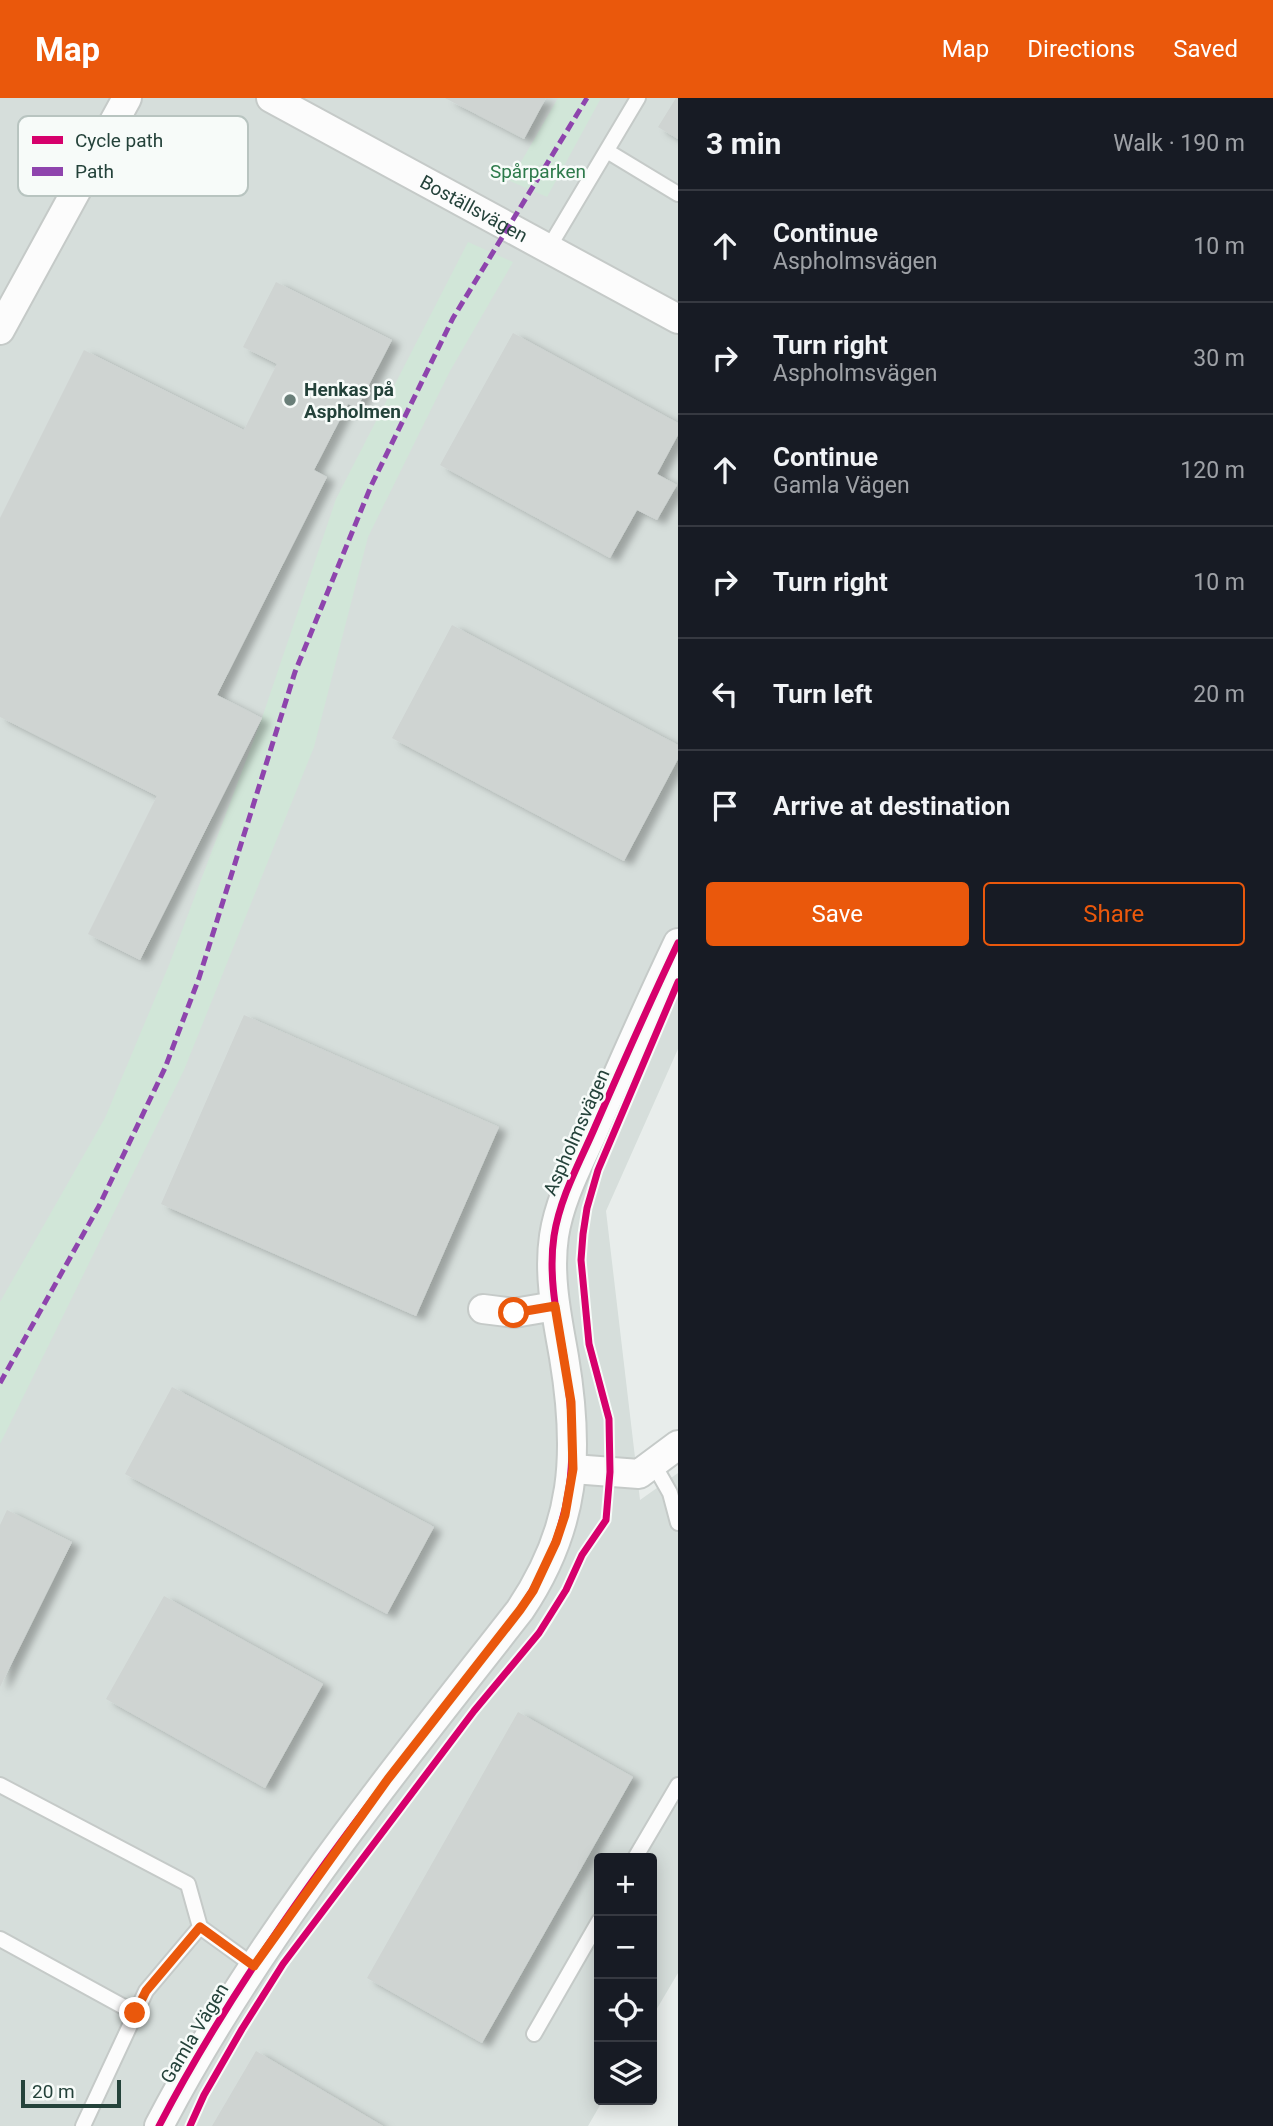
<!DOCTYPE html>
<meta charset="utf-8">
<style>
:root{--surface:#171b24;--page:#242831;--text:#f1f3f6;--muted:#9ea1a6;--line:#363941;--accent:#ea580c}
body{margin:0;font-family:Roboto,sans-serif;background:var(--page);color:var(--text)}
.controls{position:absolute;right:21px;bottom:21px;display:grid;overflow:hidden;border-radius:7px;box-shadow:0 4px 18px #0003}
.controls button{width:63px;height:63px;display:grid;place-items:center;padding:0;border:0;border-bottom:2px solid var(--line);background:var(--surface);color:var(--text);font:35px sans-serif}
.scale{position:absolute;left:21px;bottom:18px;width:100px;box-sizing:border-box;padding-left:7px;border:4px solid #24423a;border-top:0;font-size:19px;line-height:24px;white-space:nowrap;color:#24423a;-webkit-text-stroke:5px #f7fbf9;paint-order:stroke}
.stop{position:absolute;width:21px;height:21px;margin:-16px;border:5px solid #ea580c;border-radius:50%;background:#fff}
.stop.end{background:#ea580c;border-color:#fff;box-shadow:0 2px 7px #0008}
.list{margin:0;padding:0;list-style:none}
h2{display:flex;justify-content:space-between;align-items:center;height:91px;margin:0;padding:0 28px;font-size:30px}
h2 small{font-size:23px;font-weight:400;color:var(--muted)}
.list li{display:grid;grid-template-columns:46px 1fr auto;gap:21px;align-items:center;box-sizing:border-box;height:112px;padding:0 28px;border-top:2px solid var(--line)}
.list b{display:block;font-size:26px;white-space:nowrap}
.list p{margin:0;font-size:23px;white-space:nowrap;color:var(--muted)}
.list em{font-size:23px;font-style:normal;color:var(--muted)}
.actions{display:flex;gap:14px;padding:21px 28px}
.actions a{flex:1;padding:16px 0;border:2px solid var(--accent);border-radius:7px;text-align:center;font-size:24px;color:var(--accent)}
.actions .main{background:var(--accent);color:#fff}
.icon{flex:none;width:38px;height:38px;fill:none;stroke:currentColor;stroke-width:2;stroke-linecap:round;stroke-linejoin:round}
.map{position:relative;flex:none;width:678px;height:2028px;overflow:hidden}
header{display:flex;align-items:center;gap:42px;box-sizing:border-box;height:98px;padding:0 35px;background:var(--accent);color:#fff}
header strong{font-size:33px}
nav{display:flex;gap:38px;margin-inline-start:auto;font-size:24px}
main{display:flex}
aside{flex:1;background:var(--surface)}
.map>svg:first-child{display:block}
</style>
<header>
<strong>Map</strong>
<nav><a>Map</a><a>Directions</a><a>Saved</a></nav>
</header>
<main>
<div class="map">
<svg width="678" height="2028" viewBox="0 0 678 2028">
<defs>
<filter id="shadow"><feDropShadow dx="8" dy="4.5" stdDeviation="3.5" flood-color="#0004"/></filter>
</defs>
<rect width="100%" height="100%" fill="#e8edeb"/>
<path fill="#d6dedb" d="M0,0H678V951L606,1113L640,1402L678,1375V1875L652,1919V1760H599V2002H603L588,2028H0Z"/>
<path fill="#d1e6d8" d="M558,0H601L547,99L510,83Z
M468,144L513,164L450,273L368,439L314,649L184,972L0,1346V1204L105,1020L169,867L262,620L336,401Z"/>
<path fill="#cfd4d2" filter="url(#shadow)" d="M445,0H546L524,41Z
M676,0H678V41L658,29Z
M276,184L392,242L357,310L348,306L314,372L327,379L217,597L262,620L140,862L88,836L157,698L0,619V420L84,252L244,332L277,266L243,249Z
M513,235L678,325V337L657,376L677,387L657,422L637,412L610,460L440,367Z
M452,527L678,647V661L624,763L392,640Z
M244,917L499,1029L416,1218L161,1106Z
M172,1289L434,1429L387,1516L125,1376Z
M7,1412L72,1444L0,1589V1427Z
M164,1498L323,1586L265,1690L106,1601Z
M518,1614L633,1679L482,1945L367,1880Z
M256,1953L383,2028H212Z"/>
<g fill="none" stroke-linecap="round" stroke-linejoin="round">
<defs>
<path id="lane" d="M607,53L678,96
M548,151L638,0
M653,1365L670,1395L678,1425
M0,1687L188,1786L200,1829L254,1868
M635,1760L678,1687
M0,1841L135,1915
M534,1936L599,1823
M83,2028L146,1893L200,1829"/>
<g id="street">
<path id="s1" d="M271,0L678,221"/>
<path d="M0,232L127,0"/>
<path d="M483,1211L514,1215L555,1208"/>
<path d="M573,1371L639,1376L678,1347"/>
<path d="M159,2028C256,1842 391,1677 520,1512C576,1429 580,1355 564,1259C557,1219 548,1178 554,1138C560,1099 580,1064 595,1029C622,967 649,906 678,845"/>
</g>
</defs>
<use href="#lane" stroke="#c5cac8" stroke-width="18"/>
<use href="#street" stroke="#c5cac8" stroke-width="32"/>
<use href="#lane" stroke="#fcfcfc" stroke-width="14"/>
<use href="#street" stroke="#fcfcfc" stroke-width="28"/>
<path stroke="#8e44ad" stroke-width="5" stroke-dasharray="10 5" stroke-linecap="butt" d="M0,1285L99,1108L165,970L199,880L295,574L371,388L453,220L587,0"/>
<defs>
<path id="cycleway" d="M159,2028C256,1842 391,1677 520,1512C576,1429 580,1355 564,1259C557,1219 548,1178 554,1138C560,1099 580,1064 595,1029C622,967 649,906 678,845
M190,2028L204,1997L242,1931L283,1866L474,1613L539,1535L566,1492L582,1457L606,1422L610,1374L609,1321L589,1246L581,1162L583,1136L587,1110L598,1072L678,884"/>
</defs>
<use href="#cycleway" stroke="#f7fbf9" stroke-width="11"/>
<use href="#cycleway" stroke="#d6006c" stroke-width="7"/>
</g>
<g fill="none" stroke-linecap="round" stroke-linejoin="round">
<path stroke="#ea580c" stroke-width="9" d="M135,1915L146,1893L200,1829L254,1868L388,1681L520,1512L533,1493L556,1444L565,1417L573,1371L571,1304L555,1208L514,1215"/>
</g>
<circle fill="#697e78" stroke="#f7fbf9" stroke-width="2.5" cx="290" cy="302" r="7"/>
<g text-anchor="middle" stroke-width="5" stroke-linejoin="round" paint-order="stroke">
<g font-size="19" fill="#2d7a4b" stroke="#f7fbf9">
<text x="538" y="80">Spårparken</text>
</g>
<g font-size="19" fill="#24423a" stroke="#f7fbf9">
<text dy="7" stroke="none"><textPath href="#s1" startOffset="231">Boställsvägen</textPath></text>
<text transform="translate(576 1034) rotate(-66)" y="7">Aspholmsvägen</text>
<text transform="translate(194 1935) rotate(-59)" y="7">Gamla Vägen</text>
</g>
<g font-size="19" font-weight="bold" fill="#24423a" stroke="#f7fbf9" text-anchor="start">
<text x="304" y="298">Henkas på<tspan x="304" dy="22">Aspholmen</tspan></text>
</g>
</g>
<rect x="18" y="18" width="230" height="80" rx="10" fill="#f7fbf9" stroke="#b8c4c0" stroke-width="2"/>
<rect x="32" y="38" width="31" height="8" fill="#d6006c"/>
<rect x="32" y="69" width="31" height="9" fill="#8e44ad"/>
<g font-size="19" fill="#24423a">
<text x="75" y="49">Cycle path</text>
<text x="75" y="80">Path</text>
</g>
</svg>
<div class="controls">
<button>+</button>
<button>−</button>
<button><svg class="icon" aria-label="locate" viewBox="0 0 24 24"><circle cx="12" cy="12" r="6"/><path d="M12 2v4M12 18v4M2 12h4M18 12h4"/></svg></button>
<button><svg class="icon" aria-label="layers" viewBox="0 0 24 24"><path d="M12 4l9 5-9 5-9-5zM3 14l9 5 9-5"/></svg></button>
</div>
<div class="scale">20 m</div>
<div class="stop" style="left:514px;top:1215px"></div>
<div class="stop end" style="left:135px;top:1915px"></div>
</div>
<aside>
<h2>3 min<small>Walk · 190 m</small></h2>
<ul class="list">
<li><svg class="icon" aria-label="ahead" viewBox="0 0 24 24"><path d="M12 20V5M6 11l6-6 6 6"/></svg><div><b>Continue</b><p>Aspholmsvägen</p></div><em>10 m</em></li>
<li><svg class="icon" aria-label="right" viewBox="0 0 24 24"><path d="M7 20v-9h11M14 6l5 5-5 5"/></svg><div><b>Turn right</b><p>Aspholmsvägen</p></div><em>30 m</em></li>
<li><svg class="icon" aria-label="ahead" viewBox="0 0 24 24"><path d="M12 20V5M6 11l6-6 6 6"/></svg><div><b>Continue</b><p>Gamla Vägen</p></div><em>120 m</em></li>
<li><svg class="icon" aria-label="right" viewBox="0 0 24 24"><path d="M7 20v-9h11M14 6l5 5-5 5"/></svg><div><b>Turn right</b></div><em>10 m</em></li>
<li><svg class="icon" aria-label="left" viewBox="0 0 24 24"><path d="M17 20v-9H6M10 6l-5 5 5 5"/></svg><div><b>Turn left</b></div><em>20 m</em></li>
<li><svg class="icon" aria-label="arrive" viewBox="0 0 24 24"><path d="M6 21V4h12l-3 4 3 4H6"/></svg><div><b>Arrive at destination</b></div></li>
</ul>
<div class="actions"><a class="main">Save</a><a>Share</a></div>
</aside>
</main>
